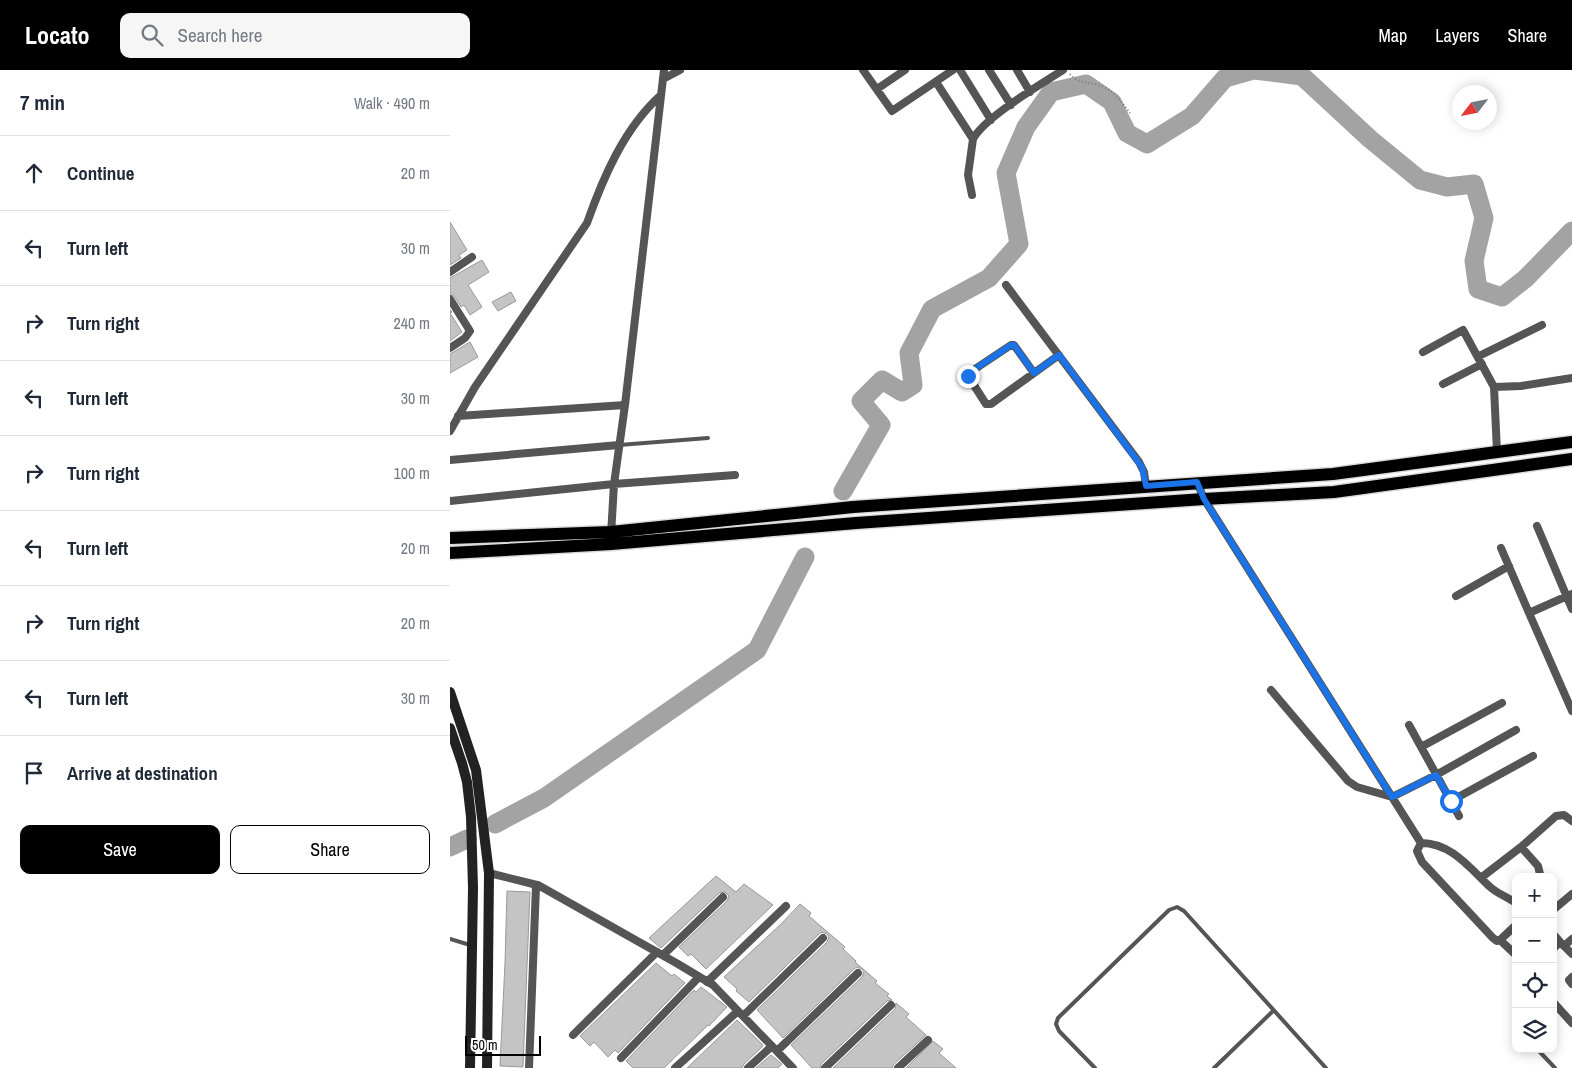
<!DOCTYPE html>
<meta charset="utf-8">
<style>
:root{--surface:#fff;--page:#f6f6f7;--text:#1f2937;--muted:#747a83;--line:#e0e1e3;--accent:#000}
body{margin:0;font-family:"Archivo Narrow",sans-serif;background:var(--page);color:var(--text)}
.controls{position:absolute;right:15px;bottom:15px;display:grid;overflow:hidden;border-radius:10px;box-shadow:0 2px 12px #0003}
.controls button{width:45px;height:45px;display:grid;place-items:center;padding:0;border:0;border-bottom:1px solid var(--line);background:var(--surface);color:var(--text);font:25px sans-serif}
.compass{position:absolute;left:1002px;top:15px;width:45px;height:45px;border-radius:50%;background:var(--surface);box-shadow:0 2px 12px #0003;rotate:238deg}
.scale{position:absolute;left:15px;bottom:12px;width:76px;box-sizing:border-box;padding-left:5px;border:2px solid #000;border-top:0;font-size:14px;line-height:18px;white-space:nowrap;color:#000;-webkit-text-stroke:4px #fff;paint-order:stroke}
.stop{position:absolute;width:15px;height:15px;margin:-11px;border:4px solid #1a73e8;border-radius:50%;background:#fff}
.stop.end{background:#1a73e8;border-color:#fff;box-shadow:0 1px 5px #0008}
.list{margin:0;padding:0;list-style:none}
h2{display:flex;justify-content:space-between;align-items:center;height:65px;margin:0;padding:0 20px;font-size:21px}
h2 small{font-size:16px;font-weight:400;color:var(--muted)}
.list li{display:grid;grid-template-columns:32px 1fr auto;gap:15px;align-items:center;box-sizing:border-box;height:75px;padding:0 20px;border-top:1px solid var(--line)}
.list b{display:block;font-size:19px;white-space:nowrap}
.list em{font-size:16px;font-style:normal;color:var(--muted)}
.actions{display:flex;gap:10px;padding:15px 20px}
.actions a{flex:1;padding:11px 0;border:1px solid var(--accent);border-radius:10px;text-align:center;font-size:18px;color:var(--accent)}
.actions .main{background:var(--accent);color:#fff}
.icon{flex:none;width:28px;height:28px;fill:none;stroke:currentColor;stroke-width:2;stroke-linecap:round;stroke-linejoin:round}
.map{position:relative;flex:none;width:1122px;height:998px;overflow:hidden}
header{display:flex;align-items:center;gap:30px;box-sizing:border-box;height:70px;padding:0 25px;background:var(--accent);color:#fff}
header strong{font-size:24px}
nav{display:flex;gap:28px;margin-inline-start:auto;font-size:18px}
.search{width:350px;height:45px;background:var(--page);display:flex;align-items:center;gap:12px;box-sizing:border-box;padding:0 18px;border-radius:10px;color:var(--muted);font-size:19px}
main{display:flex}
aside{flex:1;background:var(--surface)}
.map>svg:first-child{display:block}
</style>
<header>
<strong>Locato</strong>
<div class="search"><svg class="icon" aria-label="search" viewBox="0 0 24 24"><circle cx="10" cy="10" r="6"/><path d="M15 15l6 6"/></svg>Search here</div>
<nav><a>Map</a><a>Layers</a><a>Share</a></nav>
</header>
<main>
<aside>
<h2>7 min<small>Walk · 490 m</small></h2>
<ul class="list">
<li><svg class="icon" aria-label="ahead" viewBox="0 0 24 24"><path d="M12 20V5M6 11l6-6 6 6"/></svg><div><b>Continue</b></div><em>20 m</em></li>
<li><svg class="icon" aria-label="left" viewBox="0 0 24 24"><path d="M17 20v-9H6M10 6l-5 5 5 5"/></svg><div><b>Turn left</b></div><em>30 m</em></li>
<li><svg class="icon" aria-label="right" viewBox="0 0 24 24"><path d="M7 20v-9h11M14 6l5 5-5 5"/></svg><div><b>Turn right</b></div><em>240 m</em></li>
<li><svg class="icon" aria-label="left" viewBox="0 0 24 24"><path d="M17 20v-9H6M10 6l-5 5 5 5"/></svg><div><b>Turn left</b></div><em>30 m</em></li>
<li><svg class="icon" aria-label="right" viewBox="0 0 24 24"><path d="M7 20v-9h11M14 6l5 5-5 5"/></svg><div><b>Turn right</b></div><em>100 m</em></li>
<li><svg class="icon" aria-label="left" viewBox="0 0 24 24"><path d="M17 20v-9H6M10 6l-5 5 5 5"/></svg><div><b>Turn left</b></div><em>20 m</em></li>
<li><svg class="icon" aria-label="right" viewBox="0 0 24 24"><path d="M7 20v-9h11M14 6l5 5-5 5"/></svg><div><b>Turn right</b></div><em>20 m</em></li>
<li><svg class="icon" aria-label="left" viewBox="0 0 24 24"><path d="M17 20v-9H6M10 6l-5 5 5 5"/></svg><div><b>Turn left</b></div><em>30 m</em></li>
<li><svg class="icon" aria-label="arrive" viewBox="0 0 24 24"><path d="M6 21V4h12l-3 4 3 4H6"/></svg><div><b>Arrive at destination</b></div></li>
</ul>
<div class="actions"><a class="main">Save</a><a>Share</a></div>
</aside>
<div class="map">
<svg width="1122" height="998" viewBox="0 0 1122 998">
<rect width="100%" height="100%" fill="#fff"/>
<g fill="none" stroke-linecap="round" stroke-linejoin="round">
<path stroke="#a3a3a3" stroke-width="19" d="M805,0L852,6L920,69L970,110L997,117L1024,114L1034,148L1024,191L1028,219L1052,227L1075,209L1122,161
M393,421L431,355L411,331L432,310L452,322L463,315L459,283L482,239L539,208L569,174L556,103L576,57L601,22L636,14L662,32L677,63L697,74L742,46L775,8L803,0
M45,754L94,728L307,580L355,487
M0,777L17,769"/>
</g>
<path fill="#c4c4c4" stroke="#999" d="M0,152L17,180L9,185L11,188L0,195Z
M32,190L39,202L18,215L32,237L20,245L14,235L11,237L4,226L0,223V208Z
M61,222L66,231L48,241L42,232Z
M0,240L2,242L0,243L12,262L0,271Z
M20,272L28,287L0,303V284Z
M266,806L286,822L294,814L323,835L256,899L241,884L238,886L229,877L277,831L279,826L275,822L269,823L211,878L199,868Z
M57,821L80,822L73,997L50,996L55,893Z
M350,834L361,843L359,846L395,877L393,879L406,891L405,892L427,911L425,913L439,924L437,926L442,930L437,931L371,994L370,998H362L341,975L412,907L414,902L412,899L407,897L404,899L333,968L307,940L377,872L379,867L377,864L372,862L369,864L299,932L286,921L287,919L274,907L331,854Z
M206,893L222,906L224,904L235,913L168,983L165,980L158,987L144,972L140,976L130,966Z
M251,917L277,937L259,956L258,955L214,998H183L176,991L244,920L246,922Z
M446,933L459,944L456,947L476,965L444,994L442,998H383L445,939Z
M287,950L313,975L312,977L294,994L292,998H237Z
M483,971L493,979L489,983L506,998H456Z
M321,985L332,994L328,998H306Z"/>
<g fill="none" stroke-linecap="round" stroke-linejoin="round">
<defs>
<path id="primary" d="M0,468L161,462L403,437L883,404L1122,372
M0,483L161,474L406,453L754,429L884,422L1122,389"/>
</defs>
<use href="#primary" stroke="#dbdbdb" stroke-width="15"/>
<path stroke="#777" stroke-width="2" stroke-dasharray="1 2.5" stroke-linecap="butt" d="M620,4C628,15 642,11 654,17C665,22 673,34 680,43"/>
<path stroke="#555" stroke-width="4" d="M169,375L258,368
M0,869L20,875
M1064,953L1066,956
M1087,979L1105,998
M645,998L609,961L606,954L608,948L719,840L727,837L734,841L876,998
M764,998L823,941"/>
<path stroke="#555" stroke-width="8" d="M413,0L442,41L503,0
M510,0L541,50
M539,0L561,35
M567,0L580,22
M213,9L230,0
M486,12L523,69
M427,19L455,0
M522,125L518,105L523,69C535,47 590,15 613,0
M0,202L22,187
M556,215L689,392L694,402L696,416
M0,229L20,261L15,268L0,278
M973,282L1013,260L1044,317L1047,382
M1029,286L1092,255
M584,303L564,275H561L519,303L518,306L536,334H541L609,285
M993,314L1032,294
M1044,317L1071,316L1122,308
M8,346L175,335
M0,361L25,317L137,153C153,108 174,58 211,25
M0,390L169,375
M747,412L754,429L971,773C1001,773 1019,797 1039,816C1046,823 1057,827 1066,833
M0,431L164,414L285,405
M1087,456L1122,539
M161,465L164,414L175,335L214,0
M1051,478L1079,543
M1122,524L1079,543L1122,641
M1006,526L1059,496
M821,620L898,711L907,717L942,727L986,705L1066,660
M959,655L1009,746
M971,677L1052,633
M1001,731L1083,686
M971,773L967,781L972,792L1043,868L1047,871L1050,870L1066,855
M1071,777L1088,796L1090,804L1087,807
M39,803L87,815
M1032,807L1071,777L1106,746L1114,745L1122,751
M1103,840L1122,824
M1103,864L1110,872L1103,879
M1050,870L1066,885
M1110,872L1122,884
M1114,876L1122,869
M213,885L273,827
M1122,907L1119,910L1122,914
M257,912L336,836
M1103,932L1122,953
M293,946L373,868
M123,965L207,882
M327,981L408,903
M171,988L249,907
M79,998L86,816L88,815L228,894L263,915L343,998
M225,998L288,941
M298,998L322,976
M375,998L441,935
M448,998L478,970"/>
<path stroke="#222" stroke-width="10" d="M0,622L26,700L39,803L37,998
M0,658L12,693L17,712L21,747L23,818L20,998"/>
<use href="#primary" stroke="#000" stroke-width="12"/>
</g>
<g fill="none" stroke-linecap="round" stroke-linejoin="round">
<path stroke="#1a73e8" stroke-width="6" d="M518,306L519,303L561,275H564L584,303L609,285L692,397L696,416L747,412L754,429L942,727L986,705L1001,731"/>
</g>
</svg>
<div class="controls">
<button>+</button>
<button>−</button>
<button><svg class="icon" aria-label="locate" viewBox="0 0 24 24"><circle cx="12" cy="12" r="6"/><path d="M12 2v4M12 18v4M2 12h4M18 12h4"/></svg></button>
<button><svg class="icon" aria-label="layers" viewBox="0 0 24 24"><path d="M12 4l9 5-9 5-9-5zM3 14l9 5 9-5"/></svg></button>
</div>
<svg class="compass" viewBox="-18 -18 36 36"><path d="M0-13l5 13h-10z" fill="#e53935"/><path d="M0 13l5-13h-10z" fill="#747a83"/></svg>
<div class="scale">50 m</div>
<div class="stop" style="left:1001px;top:731px"></div>
<div class="stop end" style="left:518px;top:306px"></div>
</div>
</main>
